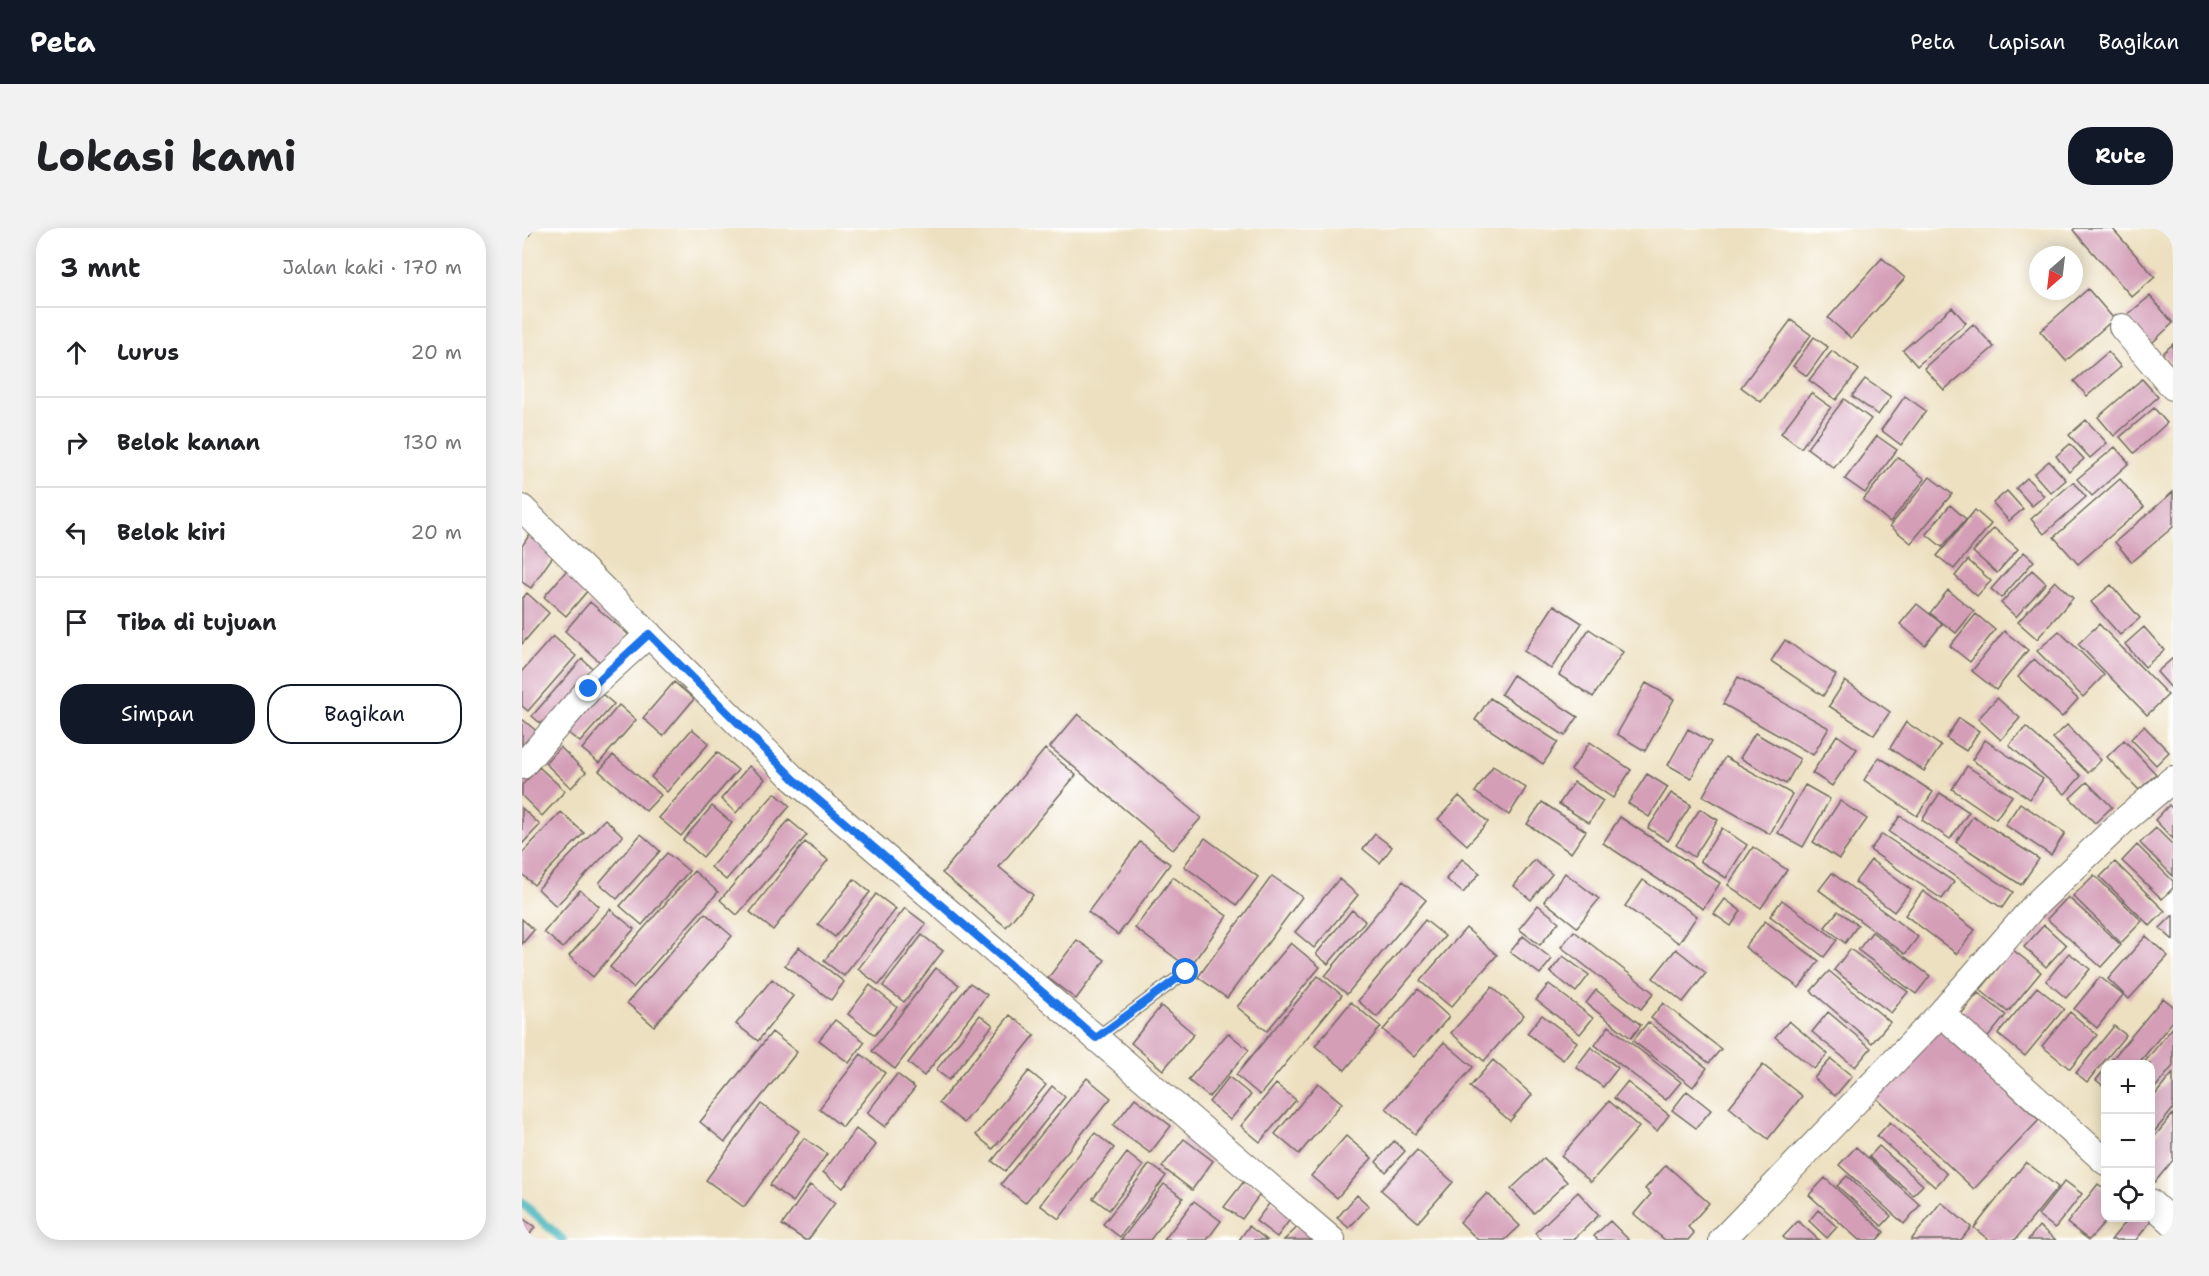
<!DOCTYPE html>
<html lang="id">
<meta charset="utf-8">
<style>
:root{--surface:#fff;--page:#f2f2f2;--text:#202124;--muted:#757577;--line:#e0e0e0;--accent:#111827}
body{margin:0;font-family:"Shantell Sans",sans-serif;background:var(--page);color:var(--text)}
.controls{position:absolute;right:18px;bottom:18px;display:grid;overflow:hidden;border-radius:12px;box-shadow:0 3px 15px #0003}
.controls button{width:54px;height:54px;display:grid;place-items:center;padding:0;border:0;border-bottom:2px solid var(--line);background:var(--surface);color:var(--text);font:30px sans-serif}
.compass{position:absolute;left:1507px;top:18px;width:54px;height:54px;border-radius:50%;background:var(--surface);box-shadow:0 3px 15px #0003;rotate:208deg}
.stop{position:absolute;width:18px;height:18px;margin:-14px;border:4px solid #1a73e8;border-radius:50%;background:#fff}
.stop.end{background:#1a73e8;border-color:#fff;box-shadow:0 2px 6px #0008}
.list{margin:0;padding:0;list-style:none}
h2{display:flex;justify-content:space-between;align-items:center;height:78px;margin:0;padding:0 24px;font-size:26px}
h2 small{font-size:20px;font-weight:400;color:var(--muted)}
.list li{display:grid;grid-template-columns:39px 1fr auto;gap:18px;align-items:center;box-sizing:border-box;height:90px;padding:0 24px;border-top:2px solid var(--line)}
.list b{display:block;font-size:22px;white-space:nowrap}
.list em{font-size:20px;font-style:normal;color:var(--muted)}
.actions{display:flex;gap:12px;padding:18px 24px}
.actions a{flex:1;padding:14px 0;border:2px solid var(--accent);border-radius:24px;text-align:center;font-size:21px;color:var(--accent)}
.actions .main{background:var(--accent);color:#fff}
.icon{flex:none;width:33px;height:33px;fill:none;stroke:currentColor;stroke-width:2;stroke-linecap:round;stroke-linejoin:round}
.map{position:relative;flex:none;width:1651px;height:1012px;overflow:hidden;border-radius:24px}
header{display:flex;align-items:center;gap:36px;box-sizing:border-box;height:84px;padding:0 30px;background:var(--accent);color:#fff}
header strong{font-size:28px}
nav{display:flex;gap:33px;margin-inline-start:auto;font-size:21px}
.intro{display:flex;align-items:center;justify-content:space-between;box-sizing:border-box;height:144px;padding:0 36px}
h1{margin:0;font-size:42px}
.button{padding:15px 27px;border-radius:24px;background:var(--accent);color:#fff;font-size:21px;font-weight:700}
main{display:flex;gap:36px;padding:0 36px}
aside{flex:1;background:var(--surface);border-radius:24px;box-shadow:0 3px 15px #0003}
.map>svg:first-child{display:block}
</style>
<header>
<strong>Peta</strong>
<nav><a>Peta</a><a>Lapisan</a><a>Bagikan</a></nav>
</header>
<div class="intro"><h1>Lokasi kami</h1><a class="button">Rute</a></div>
<main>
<aside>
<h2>3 mnt<small>Jalan kaki · 170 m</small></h2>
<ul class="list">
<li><svg class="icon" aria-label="ahead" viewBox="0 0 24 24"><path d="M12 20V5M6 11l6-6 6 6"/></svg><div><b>Lurus</b></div><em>20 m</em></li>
<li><svg class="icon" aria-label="right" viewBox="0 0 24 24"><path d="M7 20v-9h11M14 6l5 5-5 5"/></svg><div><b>Belok kanan</b></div><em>130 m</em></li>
<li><svg class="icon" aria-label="left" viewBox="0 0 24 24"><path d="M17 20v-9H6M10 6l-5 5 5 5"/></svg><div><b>Belok kiri</b></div><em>20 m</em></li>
<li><svg class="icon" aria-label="arrive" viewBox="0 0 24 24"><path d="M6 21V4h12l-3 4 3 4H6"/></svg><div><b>Tiba di tujuan</b></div></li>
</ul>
<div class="actions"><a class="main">Simpan</a><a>Bagikan</a></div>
</aside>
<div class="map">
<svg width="1651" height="1012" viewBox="0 0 1651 1012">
<rect width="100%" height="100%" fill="#fff"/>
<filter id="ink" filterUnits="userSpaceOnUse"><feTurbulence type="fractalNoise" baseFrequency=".0167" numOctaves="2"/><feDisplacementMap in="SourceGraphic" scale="12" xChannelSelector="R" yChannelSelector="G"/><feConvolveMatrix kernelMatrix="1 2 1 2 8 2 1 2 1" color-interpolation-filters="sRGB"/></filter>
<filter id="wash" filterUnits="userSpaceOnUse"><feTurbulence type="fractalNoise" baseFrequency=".008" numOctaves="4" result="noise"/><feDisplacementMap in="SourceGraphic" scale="24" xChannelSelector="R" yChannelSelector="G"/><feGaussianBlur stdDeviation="1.35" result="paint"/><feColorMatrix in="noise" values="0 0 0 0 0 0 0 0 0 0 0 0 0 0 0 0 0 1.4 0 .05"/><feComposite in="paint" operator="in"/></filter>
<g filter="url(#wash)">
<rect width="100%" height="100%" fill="#ede0c0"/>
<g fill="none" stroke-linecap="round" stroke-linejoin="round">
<path stroke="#41b2b9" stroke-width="9" d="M0,975L41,1012"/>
</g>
<g id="blocks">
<path fill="#d49eb7" d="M1553,0H1590L1633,49L1610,69L1551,2Z
M1360,30L1383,50L1329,110L1306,90Z
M1566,61L1592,91L1544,133L1518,103Z
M1628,68L1651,95L1629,116L1604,88Z
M1430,79L1444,95L1395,138L1381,122Z
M1269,92L1289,107L1239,174L1219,159Z
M1451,96L1472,119L1422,162L1402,140Z
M1292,109L1306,119L1285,148L1271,138Z
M1651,116V139L1640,126Z
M1310,123L1337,142L1314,172L1287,152Z
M1586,124L1599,139L1565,168L1552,153Z
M1343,151L1369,169L1356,187L1330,168Z
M1620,151L1636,169L1592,208L1576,189Z
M1289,165L1309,179L1279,220L1259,205Z
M1383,168L1404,183L1379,217L1359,202Z
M1322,171L1349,191L1312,240L1285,220Z
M1632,180L1645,195L1612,225L1598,209Z
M1564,192L1585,215L1568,230L1547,207Z
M1355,208L1375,222L1343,265L1323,251Z
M1548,216L1562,231L1547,244L1534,228Z
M1593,219L1607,235L1570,268L1555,251Z
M1376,229L1403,251L1368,294L1341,272Z
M1527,233L1544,252L1529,265L1512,246Z
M1408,249L1430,266L1389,315L1368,298Z
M1505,250L1522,268L1510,278L1494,260Z
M1598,251L1622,279L1556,336L1532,309Z
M1551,254L1564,269L1522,306L1509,291Z
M1485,263L1501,281L1487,293L1471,275Z
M1651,264V299L1610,334L1593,314Z
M1428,277L1444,291L1420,319L1404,306Z
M1453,282L1469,296L1432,341L1415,328Z
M1472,300L1496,321L1475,345L1451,324Z
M8,306L34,324L9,360L0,354V318Z
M1502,324L1512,333L1479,370L1469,361Z
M1446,332L1469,353L1455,368L1433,348Z
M45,342L67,361L44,388L22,369Z
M1510,342L1524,355L1494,389L1479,375Z
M1533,353L1551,370L1515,411L1496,394Z
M1589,357L1618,390L1598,407L1569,374Z
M1426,362L1452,383L1434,405L1408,385Z
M5,365L27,385L0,416V371Z
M68,374L107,407L81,437L43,403Z
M1395,376L1420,396L1403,417L1378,396Z
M1032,377L1060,395L1029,441L1002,423Z
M1454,386L1473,402L1448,434L1428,418Z
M1577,396L1646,467L1625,487L1556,416Z
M1622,399L1642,422L1623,439L1603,416Z
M1067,401L1101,424L1071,469L1037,447Z
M1482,403L1506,422L1474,462L1450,443Z
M1537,403L1582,447L1561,469L1515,423Z
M31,408L54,428L6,483L0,478V443Z
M1263,412L1314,447L1301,468L1249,433Z
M1651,430V462L1635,444Z
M60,431L77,446L27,503L10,488Z
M1512,431L1556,471L1540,489L1496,449Z
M991,447L1056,489L1043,508L979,466Z
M1216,449L1307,500L1291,527L1201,476Z
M1323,453L1368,484L1352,507L1307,478Z
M152,454L172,471L141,508L121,490Z
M1124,455L1152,471L1123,523L1095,506Z
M80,466L92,476L58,514L46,505Z
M968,470L1036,514L1021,536L953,492Z
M1475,470L1498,490L1479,512L1456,491Z
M97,477L114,492L77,535L60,521Z
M556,486L679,590L651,622L528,519Z
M1437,490L1457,503L1444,523L1424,510Z
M0,491L18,506L0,527Z
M1384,494L1419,518L1402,543L1368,520Z
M1545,497L1579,532L1566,545L1531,510Z
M1622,498L1647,524L1634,537L1609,511Z
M1504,499L1559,548L1543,566L1487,517Z
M170,501L187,515L145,564L129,549Z
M1166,501L1189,514L1169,550L1146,537Z
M1233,505L1278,531L1264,556L1218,530Z
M1315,507L1335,521L1310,558L1290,545Z
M1463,512L1521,551L1508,571L1450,532Z
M1602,512L1634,546L1617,562L1585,529Z
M1068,514L1109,542L1091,570L1049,542Z
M38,519L64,544L49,560L23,535Z
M523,521L554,547L477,639L511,667L484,699L420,645Z
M195,524L216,542L159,608L137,590Z
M91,527L139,567L124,583L77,543Z
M1203,529L1270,566L1248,606L1181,568Z
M1357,529L1411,564L1395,588L1342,552Z
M227,538L243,551L214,585L199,571Z
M971,538L1004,560L987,587L953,564Z
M1445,538L1490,568L1474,591L1430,561Z
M17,539L43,563L20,588L0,568V557Z
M1125,546L1146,559L1127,589L1106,575Z
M1052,554L1081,573L1067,595L1037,576Z
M1565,554L1590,579L1573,595L1548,570Z
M1283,557L1308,571L1281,619L1256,605Z
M253,565L268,578L204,652L189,639Z
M1149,565L1169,577L1146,613L1126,600Z
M1418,565L1447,584L1428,611L1400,592Z
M937,568L966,594L945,617L916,591Z
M1318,573L1345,591L1317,631L1291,614Z
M1020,574L1064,603L1049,625L1005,596Z
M1498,575L1543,605L1529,627L1483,597Z
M1647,577L1651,581V611L1633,592Z
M190,578L210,595L181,629L161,612Z
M0,580L18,597L0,616Z
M1178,581L1196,592L1172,629L1154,617Z
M39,584L62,605L12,657L0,646V625Z
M1378,588L1491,664L1480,680L1367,604Z
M1451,588L1517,631L1499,657L1434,614Z
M1098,589L1198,655L1181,681L1081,615Z
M83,591L101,608L34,678L16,661Z
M267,592L285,607L215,687L198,672Z
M1200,600L1225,617L1204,650L1178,633Z
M1634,600L1651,617V648L1618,615Z
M119,606L138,623L95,671L77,655Z
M853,606L870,619L858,635L841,621Z
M1360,606L1432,654L1420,671L1348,622Z
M683,610L736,649L715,677L662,638Z
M283,614L306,632L251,702L228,684Z
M618,614L648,636L596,707L566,684Z
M1615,617L1651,653V660L1640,671L1600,633Z
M1231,619L1265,642L1239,680L1206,657Z
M145,625L167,643L120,697L98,678Z
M940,631L958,645L941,665L924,651Z
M1012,632L1030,646L1009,672L992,658Z
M1349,632L1389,662L1372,684L1333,654Z
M1593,634L1643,683L1628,698L1578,649Z
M172,643L196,664L111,760L88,739Z
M1043,645L1077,671L1055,699L1022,673Z
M1310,645L1396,709L1383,726L1297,662Z
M1572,647L1620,693L1599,715L1551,668Z
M750,648L780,669L705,770L676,749Z
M651,649L705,688L667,740L613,700Z
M332,651L348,664L313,709L296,696Z
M817,651L836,667L792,720L773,704Z
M1121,652L1175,688L1157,715L1103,678Z
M881,653L904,672L825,766L803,748Z
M58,662L77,678L41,720L22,704Z
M1401,663L1453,702L1435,726L1383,687Z
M354,666L374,681L322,748L302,733Z
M1546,669L1599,717L1579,739L1525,691Z
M1203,671L1219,683L1209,698L1192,686Z
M1260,672L1315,712L1302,729L1248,688Z
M1016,677L1037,694L1018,717L997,701Z
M383,680L404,696L357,757L336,741Z
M88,681L112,701L71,749L47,728Z
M830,682L843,693L806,736L794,726Z
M1316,683L1336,697L1323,715L1303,699Z
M183,685L210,708L132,798L105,775Z
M1651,687V712L1638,700Z
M0,691L12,702L0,716Z
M903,692L923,708L855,789L836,773Z
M1243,693L1297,733L1277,760L1223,719Z
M1522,697L1544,717L1524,739L1502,719Z
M944,700L975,727L929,779L898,753Z
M1052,703L1132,765L1119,781L1039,719Z
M1350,704L1408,748L1394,766L1336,722Z
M400,707L421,723L382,774L361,758Z
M1001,708L1030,731L1018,746L988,724Z
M1624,708L1646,728L1607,771L1586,751Z
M555,712L583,732L554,771L526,750Z
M769,715L798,739L745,803L715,779Z
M277,719L322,754L309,772L263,737Z
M1154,721L1184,745L1161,774L1131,750Z
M1328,721L1386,764L1369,785L1312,742Z
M1491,722L1519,744L1486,784L1458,762Z
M1547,725L1568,741L1544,770L1524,753Z
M1041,728L1067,747L1054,764L1028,744Z
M414,740L437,757L373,841L350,823Z
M1307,743L1368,794L1350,815L1289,763Z
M796,748L820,767L738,867L714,847Z
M1578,749L1601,767L1575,800L1552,781Z
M250,751L271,768L236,813L214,796Z
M448,755L465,767L402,848L386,835Z
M1027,756L1071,790L1058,806L1014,772Z
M348,757L375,779L353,807L326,786Z
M970,759L1002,787L962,833L929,805Z
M1515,759L1542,781L1503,828L1476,806Z
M896,761L927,789L892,829L861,802Z
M1074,762L1119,797L1109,810L1064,775Z
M1456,765L1484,787L1463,813L1436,790Z
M1641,770L1651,778V793L1616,836H1586Z
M829,774L859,799L823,842L793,818Z
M1141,775L1199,821L1187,835L1129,790Z
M639,778L672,806L641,842L609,815Z
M1306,784L1349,820L1333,839L1290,804Z
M1548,784L1575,807L1548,841L1520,818Z
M458,787L471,797L427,852L414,842Z
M488,787L513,807L442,895L417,875Z
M1020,787L1055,814L1041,832L1005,805Z
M313,792L343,814L327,835L297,812Z
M1267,793L1306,826L1292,841L1253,809Z
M1126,794L1185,840L1171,859L1111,813Z
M1087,798L1159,854L1144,872L1073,817Z
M1592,798L1604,807L1565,854L1554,845Z
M1651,799V838L1628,866V836H1621Z
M1418,800L1517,892L1452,961L1353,869Z
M250,804L275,824L203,914L178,894Z
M706,805L727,822L687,869L666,852Z
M922,814L951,839L893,906L864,880Z
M1069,819L1096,840L1081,859L1054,839Z
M339,826L363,845L321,899L297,881Z
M1309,831L1330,848L1313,868L1292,850Z
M971,832L1010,867L988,893L948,859Z
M1241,837L1280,868L1246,911L1207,879Z
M1584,840V860L1574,852Z
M507,843L524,857L471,921L454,907Z
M1651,845V881L1628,909V873Z
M375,846L393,860L363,899L345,885Z
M707,849L729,867L708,892L687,874Z
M565,850L589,870L503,975L479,956Z
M1105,854L1147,887L1135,903L1092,870Z
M796,855L820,875L777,926L753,906Z
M754,856L774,872L738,914L719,898Z
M530,858L543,869L483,943L470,933Z
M1165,863L1189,882L1174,900L1150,882Z
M613,870L649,898L628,925L591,898Z
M1087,873L1117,899L1069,954L1039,928Z
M239,876L277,903L222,979L184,952Z
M1651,886V932L1633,954L1628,950V914Z
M1368,894L1425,946L1413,959L1355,908Z
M334,901L354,917L321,960L301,944Z
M573,905L592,920L537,991L518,977Z
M824,908L850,930L815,970L789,948Z
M282,910L305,926L271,974L248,957Z
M662,911L691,933L670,962L640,939Z
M872,913L883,923L864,944L854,934Z
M1357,918L1401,957L1391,967L1347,929Z
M1334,919L1398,977L1382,996L1317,937Z
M895,922L931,954L896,994L859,962Z
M605,925L621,938L587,982L571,970Z
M1022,930L1045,954L1012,985L989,961Z
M1504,934L1536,959L1493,1012H1467L1452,1000Z
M628,936L644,948L598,1009L581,996Z
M1144,937L1187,975L1166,999L1172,1005L1166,1012H1143L1112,986L1129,966L1123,961Z
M1325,948L1369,988L1360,998L1315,958Z
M1303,950L1362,1004L1355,1012H1337L1287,967Z
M723,952L739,965L720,991L702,979Z
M1543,953L1560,966L1533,1000L1516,987Z
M642,956L661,970L628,1012H599Z
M1576,956L1584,962V990H1587L1567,1012L1545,995Z
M288,957L313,975L286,1012H283L260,997Z
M1056,964L1077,987L1051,1012H1020L1013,1005Z
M965,965L998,998L983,1012H956L938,994Z
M835,967L847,978L827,1000L815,990Z
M672,973L699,993L685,1012H642Z
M749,973L770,989L755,1009L734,993Z
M1419,974L1449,999L1439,1012H1389Z
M1296,982L1315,999L1305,1010L1287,993Z
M1634,987L1614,1012H1589L1607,990H1628Z
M0,990L13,999L4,1012H0Z
M1088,993L1107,1012H1076L1072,1008Z
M1276,993L1297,1012H1264L1261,1009Z
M780,995L798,1012H762Z
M727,998L745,1012H717Z
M1517,998L1534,1012H1506Z"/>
</g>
</g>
<g filter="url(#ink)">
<use href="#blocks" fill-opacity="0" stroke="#6f6a5f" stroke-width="1.5"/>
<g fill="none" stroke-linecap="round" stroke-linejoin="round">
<defs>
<path id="lane" d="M574,810L664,744"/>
<path id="street" d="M1600,99L1651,159
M0,280L273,552L810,1012
M0,538L67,461L127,406
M1419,785L1513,677L1600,594L1651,551
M1628,974L1651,995
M1200,1012L1419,785L1584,934"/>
</defs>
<use href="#lane" stroke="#6f6a5f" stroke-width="14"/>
<use href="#street" stroke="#6f6a5f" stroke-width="28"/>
<use href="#lane" stroke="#fff" stroke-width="12"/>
<use href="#street" stroke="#fff" stroke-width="26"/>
<path stroke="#2b2b2b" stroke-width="4.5" d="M0,14L10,0"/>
</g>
</g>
<g fill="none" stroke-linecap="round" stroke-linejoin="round" filter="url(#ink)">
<path stroke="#1a73e8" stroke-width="8" d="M67,461L127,406L273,552L574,810L664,744"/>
</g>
</svg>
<div class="controls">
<button>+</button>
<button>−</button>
<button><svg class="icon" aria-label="locate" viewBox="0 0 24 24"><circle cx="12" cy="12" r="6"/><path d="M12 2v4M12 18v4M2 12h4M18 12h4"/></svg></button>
</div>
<svg class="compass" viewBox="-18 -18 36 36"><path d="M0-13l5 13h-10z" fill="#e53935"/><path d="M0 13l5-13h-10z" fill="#757577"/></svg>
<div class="stop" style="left:664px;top:744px"></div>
<div class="stop end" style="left:67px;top:461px"></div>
</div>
</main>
